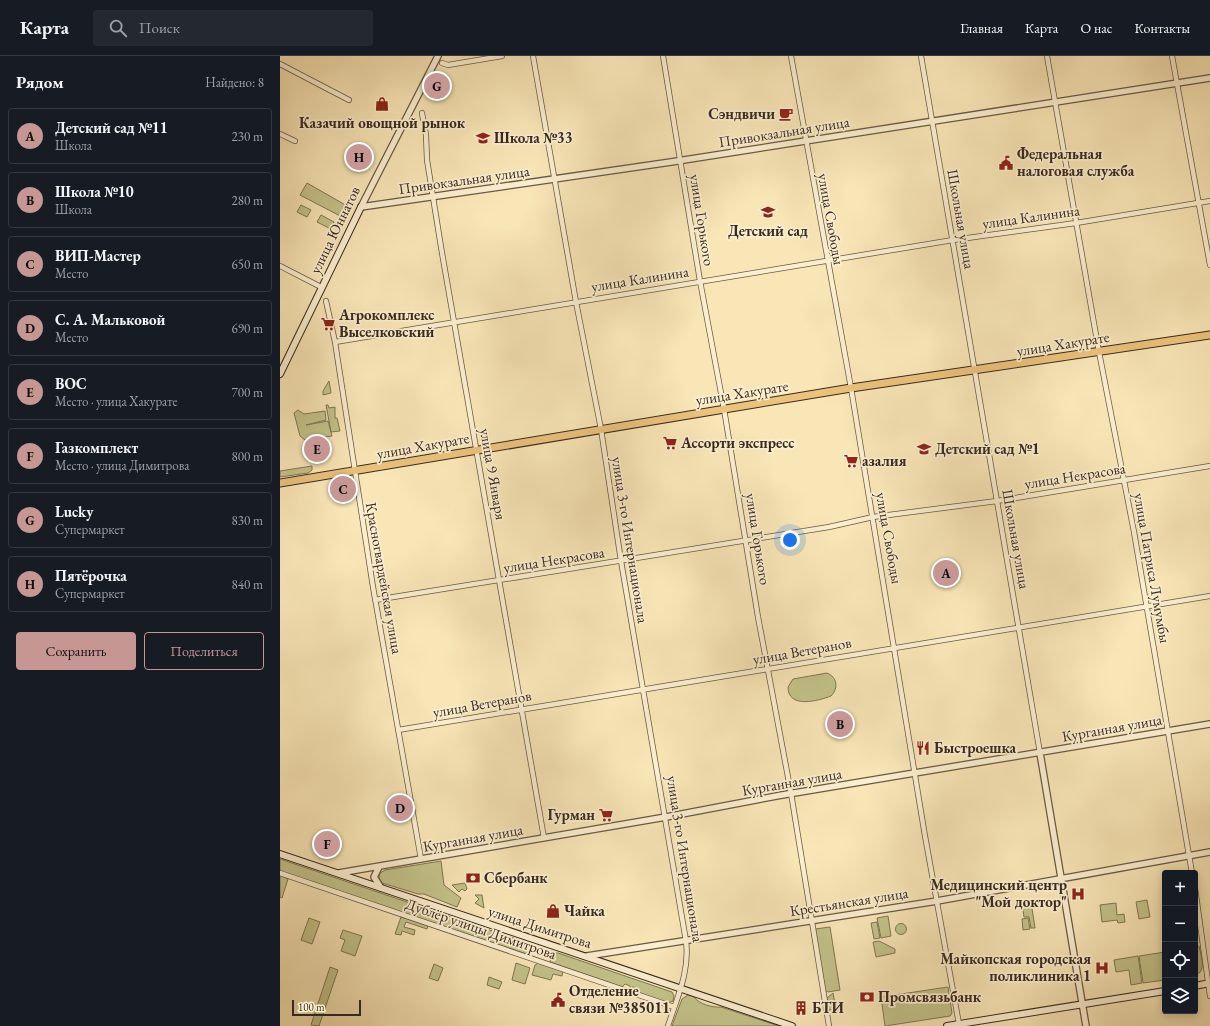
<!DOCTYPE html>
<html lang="ru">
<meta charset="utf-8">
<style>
:root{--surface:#171b24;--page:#242831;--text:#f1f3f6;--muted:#9ea1a6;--line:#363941;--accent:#c59692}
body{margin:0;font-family:"EB Garamond",serif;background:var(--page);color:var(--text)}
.controls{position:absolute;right:12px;bottom:12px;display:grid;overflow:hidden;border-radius:4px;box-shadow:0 2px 10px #0003}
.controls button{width:36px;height:36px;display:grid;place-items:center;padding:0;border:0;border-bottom:1px solid var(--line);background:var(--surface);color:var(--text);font:20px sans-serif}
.scale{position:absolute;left:12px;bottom:10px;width:69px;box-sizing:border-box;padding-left:4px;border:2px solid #3a2920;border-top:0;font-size:11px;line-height:14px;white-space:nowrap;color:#3a2920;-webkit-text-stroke:3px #fbefd0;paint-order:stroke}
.you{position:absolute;left:510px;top:484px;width:14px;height:14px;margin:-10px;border:3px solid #fff;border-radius:50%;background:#1a73e8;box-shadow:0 0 0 6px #1a73e833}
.badge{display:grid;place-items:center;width:26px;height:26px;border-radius:50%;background:var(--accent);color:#111;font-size:13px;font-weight:700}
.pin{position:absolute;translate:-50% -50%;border:2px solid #fff;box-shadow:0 1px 4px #0006}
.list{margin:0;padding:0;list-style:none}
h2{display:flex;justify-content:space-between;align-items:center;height:52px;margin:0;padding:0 16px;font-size:17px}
h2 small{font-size:13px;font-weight:400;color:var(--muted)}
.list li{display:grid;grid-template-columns:26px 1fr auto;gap:12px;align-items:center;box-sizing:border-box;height:56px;margin:0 8px 8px;padding:0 8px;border:1px solid var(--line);border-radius:4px}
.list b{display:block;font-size:15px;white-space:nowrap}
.list p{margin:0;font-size:13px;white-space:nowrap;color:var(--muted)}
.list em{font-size:13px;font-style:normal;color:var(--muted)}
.actions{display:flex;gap:8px;padding:12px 16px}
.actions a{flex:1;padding:9px 0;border:1px solid var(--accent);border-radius:4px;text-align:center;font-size:14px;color:var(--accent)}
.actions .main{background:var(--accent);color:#111}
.icon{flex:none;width:22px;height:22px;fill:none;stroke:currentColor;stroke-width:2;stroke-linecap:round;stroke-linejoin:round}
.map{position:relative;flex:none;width:930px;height:970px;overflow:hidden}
header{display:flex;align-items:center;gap:24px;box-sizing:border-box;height:56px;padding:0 20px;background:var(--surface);border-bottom:1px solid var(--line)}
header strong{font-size:19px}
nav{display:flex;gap:22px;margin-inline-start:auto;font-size:14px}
.search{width:280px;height:36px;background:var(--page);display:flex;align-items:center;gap:10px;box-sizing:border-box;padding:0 14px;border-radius:4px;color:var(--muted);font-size:15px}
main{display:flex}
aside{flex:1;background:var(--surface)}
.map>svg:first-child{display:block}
</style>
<header>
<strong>Карта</strong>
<div class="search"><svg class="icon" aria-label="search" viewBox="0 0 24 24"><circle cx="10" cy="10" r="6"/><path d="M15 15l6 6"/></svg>Поиск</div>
<nav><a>Главная</a><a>Карта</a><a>О нас</a><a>Контакты</a></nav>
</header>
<main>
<aside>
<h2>Рядом<small>Найдено: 8</small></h2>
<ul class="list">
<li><span class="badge">A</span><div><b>Детский сад №11</b><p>Школа</p></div><em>230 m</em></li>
<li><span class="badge">B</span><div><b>Школа №10</b><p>Школа</p></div><em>280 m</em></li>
<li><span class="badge">C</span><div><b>ВИП-Мастер</b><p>Место</p></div><em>650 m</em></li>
<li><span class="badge">D</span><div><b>С. А. Мальковой</b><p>Место</p></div><em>690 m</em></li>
<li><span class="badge">E</span><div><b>ВОС</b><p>Место · улица Хакурате</p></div><em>700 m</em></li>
<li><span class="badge">F</span><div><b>Газкомплект</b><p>Место · улица Димитрова</p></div><em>800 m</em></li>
<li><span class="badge">G</span><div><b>Lucky</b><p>Супермаркет</p></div><em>830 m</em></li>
<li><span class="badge">H</span><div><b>Пятёрочка</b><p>Супермаркет</p></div><em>840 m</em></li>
</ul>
<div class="actions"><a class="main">Сохранить</a><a>Поделиться</a></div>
</aside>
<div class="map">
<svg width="930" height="970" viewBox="0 0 930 970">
<rect width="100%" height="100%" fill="#f9e6b7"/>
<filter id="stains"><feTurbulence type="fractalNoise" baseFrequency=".005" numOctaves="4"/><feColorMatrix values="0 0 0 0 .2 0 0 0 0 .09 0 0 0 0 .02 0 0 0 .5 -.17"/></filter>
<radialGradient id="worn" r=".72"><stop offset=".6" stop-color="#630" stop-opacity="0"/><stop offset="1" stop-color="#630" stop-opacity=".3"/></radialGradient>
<path fill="#c4c38a" stroke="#7f7655" d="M27,127L69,151L64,162L20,139Z
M21,149L31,154L27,161L17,156Z
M41,159L54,166L51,173L37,166Z
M49,325L51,337L43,339V335Z
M46,349H48L49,352L55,351V362H57L60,375L51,376Z
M18,354L24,358L45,355L46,364L26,369L48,365L52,380L25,384L20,380L14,357Z
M32,410V414L28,417L0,421V415Z
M547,617C557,621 559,632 551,640C538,645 508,653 508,631L513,623Z
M0,803L248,887L253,891L249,899L0,815Z
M161,805L164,829L181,842L177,851L144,838H138L102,827L99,822L100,817L105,814Z
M0,819L8,823L2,842L0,841Z
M185,827L187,833L185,835L182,833L179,836L172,829Z
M195,839H202L204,852L195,847L199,843Z
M867,844L870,861L859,863L856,846Z
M751,846L755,872H751L749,861H744L742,848Z
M836,847L837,859L844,858L845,866L838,867L837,864L822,866L820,849Z
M608,860L611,880L601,882L597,862Z
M121,861L148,869L147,873L126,866L124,871L135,874L134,879L122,875L121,879L115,878Z
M29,862L40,866L32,888L21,884Z
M748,862L750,873L743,874L742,863Z
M597,866L600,882L594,883L591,867Z
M615.5 873a5.5 5.5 0 1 1 11 0a5.5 5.5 0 1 1-11 0Z
M550,871L560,934L548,936L545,934L535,873Z
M63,874L82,880L75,900L61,895L65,884L60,882Z
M599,885L615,893V897L596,901L593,886Z
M919,890C921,900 927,916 915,919V891Z
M885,896V924L863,927L859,900Z
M272,897H278L392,936L394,940L393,945L388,947L356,936V932L352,931L350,934V930L345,928L342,931L270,906Z
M858,900L862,927L851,929L849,914L836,916L834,904Z
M236,907L250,912L245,928L232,924Z
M258,907L283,915L282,920L273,918L271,924L252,919L255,909Z
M154,908L163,912L158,925L149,922Z
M50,911L58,914L39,970L31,969Z
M209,921L222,926L219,933L207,929Z
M668,931L672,957L670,960L605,970L601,941Z
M553,937L556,953L549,954L547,942Z
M408,939L414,941C419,948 433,952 441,951L499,970H392L402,943Z"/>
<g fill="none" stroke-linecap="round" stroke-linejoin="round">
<defs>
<path id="minor" d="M253,0L296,246L321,373L341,505L406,885C410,915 397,942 388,970
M383,0L420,225L444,353L478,561L511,737L549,970
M511,0L571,332L645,780L679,968
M641,0L760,697
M767,0L819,296L854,476L912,817
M892,0L930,209
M162,7L168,9L222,0
M0,8L69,44
M142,57L146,79L147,104L162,197L264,782
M0,78L15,85
M0,210L41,231
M46,245L55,286L93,531L141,803
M55,286L673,184L796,167L930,145
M95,544L549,471L593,461L717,445L930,410
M118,674L930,540
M0,817L394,951
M915,832L930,940"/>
<path id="tertiary" d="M81,151L391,106L930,22
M81,151L158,0
M760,697L806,970
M99,811L94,821L101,832
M59,817L386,761L502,739L930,668
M307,900L657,845L930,796"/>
<path id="secondary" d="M0,318L81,151
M0,798L512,970
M915,930L930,927
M667,970L885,935"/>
<path id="primary" d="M0,427L571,332L930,279"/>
</defs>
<use href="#minor" stroke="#6a5846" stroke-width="6"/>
<use href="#tertiary" stroke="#6a5846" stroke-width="8"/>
<use href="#secondary" stroke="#3a2920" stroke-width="8"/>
<use href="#primary" stroke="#3a2920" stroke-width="9"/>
<use href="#minor" stroke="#fbefd0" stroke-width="4.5"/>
<use href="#tertiary" stroke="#fbefd0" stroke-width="5.5"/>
<use href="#secondary" stroke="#fbefd0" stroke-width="6"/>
<use href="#primary" stroke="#ecc37c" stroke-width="7"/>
</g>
<defs>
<symbol id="shop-bare" viewBox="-9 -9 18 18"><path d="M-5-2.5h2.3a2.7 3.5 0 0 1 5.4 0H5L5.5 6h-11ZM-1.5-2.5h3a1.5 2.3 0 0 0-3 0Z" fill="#8f2418" stroke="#fbefd0" stroke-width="2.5" paint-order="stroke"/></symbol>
<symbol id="cafe-bare" viewBox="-9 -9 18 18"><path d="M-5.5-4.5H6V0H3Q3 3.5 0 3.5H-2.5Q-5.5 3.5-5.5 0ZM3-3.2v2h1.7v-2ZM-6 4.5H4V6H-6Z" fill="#8f2418" stroke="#fbefd0" stroke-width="2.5" paint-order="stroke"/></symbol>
<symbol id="school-bare" viewBox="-9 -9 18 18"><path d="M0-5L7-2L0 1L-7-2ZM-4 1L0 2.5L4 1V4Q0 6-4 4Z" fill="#8f2418" stroke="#fbefd0" stroke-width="2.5" paint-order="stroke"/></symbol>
<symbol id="civic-bare" viewBox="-9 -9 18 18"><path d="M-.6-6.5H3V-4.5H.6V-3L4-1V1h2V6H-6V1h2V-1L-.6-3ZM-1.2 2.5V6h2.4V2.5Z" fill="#8f2418" stroke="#fbefd0" stroke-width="2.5" paint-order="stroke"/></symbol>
<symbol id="supermarket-bare" viewBox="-9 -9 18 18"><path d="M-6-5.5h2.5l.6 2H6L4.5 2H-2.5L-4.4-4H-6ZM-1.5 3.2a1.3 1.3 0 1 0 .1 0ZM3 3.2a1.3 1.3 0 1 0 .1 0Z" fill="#8f2418" stroke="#fbefd0" stroke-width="2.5" paint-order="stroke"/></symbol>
<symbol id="restaurant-bare" viewBox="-9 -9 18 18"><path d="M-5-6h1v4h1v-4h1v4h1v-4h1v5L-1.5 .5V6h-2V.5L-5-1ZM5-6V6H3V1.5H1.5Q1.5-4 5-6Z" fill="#8f2418" stroke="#fbefd0" stroke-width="2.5" paint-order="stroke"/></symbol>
<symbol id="bank-bare" viewBox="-9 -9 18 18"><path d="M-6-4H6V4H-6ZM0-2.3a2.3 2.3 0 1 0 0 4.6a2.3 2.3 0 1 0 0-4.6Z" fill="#8f2418" stroke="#fbefd0" stroke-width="2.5" paint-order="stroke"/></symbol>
<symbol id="hospital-bare" viewBox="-9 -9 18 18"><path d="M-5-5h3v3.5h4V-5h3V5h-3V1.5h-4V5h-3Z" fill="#8f2418" stroke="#fbefd0" stroke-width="2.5" paint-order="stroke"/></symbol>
<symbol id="building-bare" viewBox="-9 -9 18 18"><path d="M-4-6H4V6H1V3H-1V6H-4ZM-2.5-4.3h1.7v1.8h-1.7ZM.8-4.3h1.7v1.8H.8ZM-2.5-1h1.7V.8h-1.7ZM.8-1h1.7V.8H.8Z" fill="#8f2418" stroke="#fbefd0" stroke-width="2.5" paint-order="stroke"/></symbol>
</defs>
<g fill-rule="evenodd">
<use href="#shop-bare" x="92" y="38" width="20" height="20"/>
<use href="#cafe-bare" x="496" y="48" width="20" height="20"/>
<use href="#school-bare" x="193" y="72" width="20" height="20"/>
<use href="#civic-bare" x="716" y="97" width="20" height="20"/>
<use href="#school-bare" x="478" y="146" width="20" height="20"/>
<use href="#supermarket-bare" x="38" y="258" width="20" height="20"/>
<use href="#supermarket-bare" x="380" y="377" width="20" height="20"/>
<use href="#school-bare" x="634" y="383" width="20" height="20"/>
<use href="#supermarket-bare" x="561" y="395" width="20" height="20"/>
<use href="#restaurant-bare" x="633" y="682" width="20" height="20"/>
<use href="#supermarket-bare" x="316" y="749" width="20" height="20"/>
<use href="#bank-bare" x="183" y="812" width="20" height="20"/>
<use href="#hospital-bare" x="788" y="828" width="20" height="20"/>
<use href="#shop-bare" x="263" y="845" width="20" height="20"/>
<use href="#hospital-bare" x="812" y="902" width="20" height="20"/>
<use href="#bank-bare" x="577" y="931" width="20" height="20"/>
<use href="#civic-bare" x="268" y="934" width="20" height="20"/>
<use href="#building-bare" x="511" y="942" width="20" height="20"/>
</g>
<g text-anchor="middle" stroke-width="3.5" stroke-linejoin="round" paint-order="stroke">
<g font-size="15" font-weight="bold" fill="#3a2920" stroke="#fbefd0" text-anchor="start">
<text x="495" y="63" text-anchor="end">Сэндвичи</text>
<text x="102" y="72" text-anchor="middle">Казачий овощной рынок</text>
<text x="214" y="87">Школа №33</text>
<text x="737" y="103">Федеральная<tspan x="737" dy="17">налоговая служба</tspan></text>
<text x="488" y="180" text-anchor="middle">Детский сад</text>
<text x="59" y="264">Агрокомплекс<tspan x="59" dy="17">Выселковский</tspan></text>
<text x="401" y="392">Ассорти экспресс</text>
<text x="655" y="398">Детский сад №1</text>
<text x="582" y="410">азалия</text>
<text x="654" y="697">Быстроешка</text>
<text x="315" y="764" text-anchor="end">Гурман</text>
<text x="204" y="827">Сбербанк</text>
<text x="787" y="834" text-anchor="end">Медицинский центр<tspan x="787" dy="17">"Мой доктор"</tspan></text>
<text x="284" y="860">Чайка</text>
<text x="811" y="908" text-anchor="end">Майкопская городская<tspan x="811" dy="17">поликлиника 1</tspan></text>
<text x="289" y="940">Отделение<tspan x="289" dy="17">связи №385011</tspan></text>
<text x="598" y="946">Промсвязьбанк</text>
<text x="532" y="957">БТИ</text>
</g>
<g font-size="15" fill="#3a2920" stroke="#fbefd0">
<text transform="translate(504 76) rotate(-9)" y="5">Привокзальная улица</text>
<text transform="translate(184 124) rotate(-8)" y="5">Привокзальная улица</text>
<text transform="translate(751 161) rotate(-8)" y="5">улица Калинина</text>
<text transform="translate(551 163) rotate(80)" y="5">улица Свободы</text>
<text transform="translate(681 163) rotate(80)" y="5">Школьная улица</text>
<text transform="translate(422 164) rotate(81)" y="5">улица Горького</text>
<text transform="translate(55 174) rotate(-64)" y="5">улица Юннатов</text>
<text transform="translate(360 223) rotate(-9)" y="5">улица Калинина</text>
<text transform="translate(783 288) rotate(-9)" y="5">улица Хакурате</text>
<text transform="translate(462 337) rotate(-9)" y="5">улица Хакурате</text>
<text transform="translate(143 390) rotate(-10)" y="5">улица Хакурате</text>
<text transform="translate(213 418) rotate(80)" y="5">улица 9 Января</text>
<text transform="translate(795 420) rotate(-9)" y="5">улица Некрасова</text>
<text transform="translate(609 482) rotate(80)" y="5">улица Свободы</text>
<text transform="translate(478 483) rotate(81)" y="5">улица Горького</text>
<text transform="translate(736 483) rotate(80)" y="5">Школьная улица</text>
<text transform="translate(350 484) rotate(81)" y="5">улица 3-го Интернационала</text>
<text transform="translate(274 504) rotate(-9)" y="5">улица Некрасова</text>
<text transform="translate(872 512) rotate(80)" y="5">улица Патриса Лумумбы</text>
<text transform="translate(104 522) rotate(80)" y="5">Красногвардейская улица</text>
<text transform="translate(522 595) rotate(-10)" y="5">улица Ветеранов</text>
<text transform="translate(202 648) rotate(-10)" y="5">улица Ветеранов</text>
<text transform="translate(832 672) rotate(-10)" y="5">Курганная улица</text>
<text transform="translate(512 726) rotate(-10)" y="5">Курганная улица</text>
<text transform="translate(193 782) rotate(-10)" y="5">Курганная улица</text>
<text transform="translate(405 803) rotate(81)" y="5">улица 3-го Интернационала</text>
<text transform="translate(569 846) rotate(-9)" y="5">Крестьянская улица</text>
<text transform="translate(260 871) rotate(18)" y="5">улица Димитрова</text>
<text transform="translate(201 873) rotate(19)" y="5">Дублёр улицы Димитрова</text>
</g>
</g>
<rect width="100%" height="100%" filter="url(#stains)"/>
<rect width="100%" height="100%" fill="url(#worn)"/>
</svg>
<div class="controls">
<button>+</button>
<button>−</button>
<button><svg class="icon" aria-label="locate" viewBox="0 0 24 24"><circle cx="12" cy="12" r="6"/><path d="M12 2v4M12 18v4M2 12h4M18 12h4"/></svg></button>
<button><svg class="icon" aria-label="layers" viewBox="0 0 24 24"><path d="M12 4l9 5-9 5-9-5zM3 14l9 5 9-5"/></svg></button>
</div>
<div class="scale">100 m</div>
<div class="you"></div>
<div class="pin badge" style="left:666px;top:517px">A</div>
<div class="pin badge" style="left:560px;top:668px">B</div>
<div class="pin badge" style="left:63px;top:433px">C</div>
<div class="pin badge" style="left:120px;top:752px">D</div>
<div class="pin badge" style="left:37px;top:393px">E</div>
<div class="pin badge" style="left:47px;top:788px">F</div>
<div class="pin badge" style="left:157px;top:30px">G</div>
<div class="pin badge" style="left:79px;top:101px">H</div>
</div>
</main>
